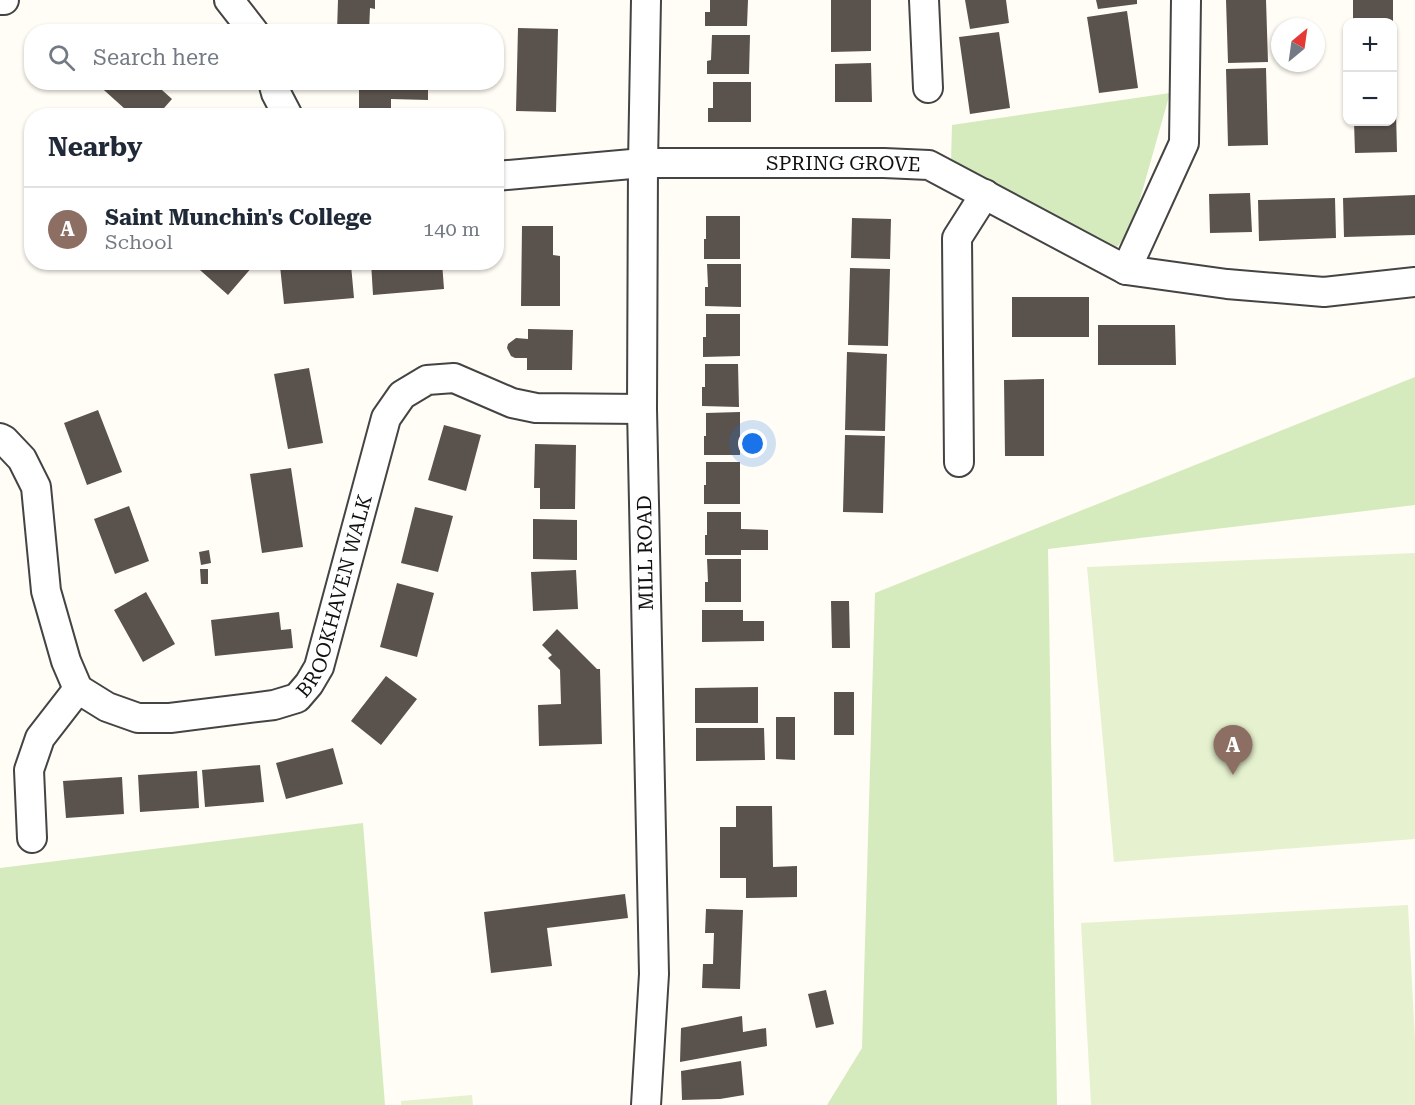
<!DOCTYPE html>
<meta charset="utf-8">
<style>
:root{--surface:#fff;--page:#f2f2f3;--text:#1f2937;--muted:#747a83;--line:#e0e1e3;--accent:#2563eb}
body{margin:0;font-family:"Roboto Serif",serif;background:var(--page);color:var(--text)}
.controls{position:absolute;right:18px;top:18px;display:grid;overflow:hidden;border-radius:12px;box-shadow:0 2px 4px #0004}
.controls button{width:54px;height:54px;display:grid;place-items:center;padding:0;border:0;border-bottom:2px solid var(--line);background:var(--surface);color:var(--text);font:30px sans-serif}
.compass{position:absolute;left:1271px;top:18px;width:54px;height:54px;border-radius:50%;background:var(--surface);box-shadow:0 2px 4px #0004;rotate:29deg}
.you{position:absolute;left:753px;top:444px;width:21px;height:21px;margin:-15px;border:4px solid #fff;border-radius:50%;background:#1a73e8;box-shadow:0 0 0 9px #1a73e833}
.badge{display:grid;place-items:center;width:39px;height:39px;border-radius:50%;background:var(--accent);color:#fff;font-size:20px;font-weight:700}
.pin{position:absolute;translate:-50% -50px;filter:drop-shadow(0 2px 3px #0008)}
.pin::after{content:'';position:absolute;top:32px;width:21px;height:18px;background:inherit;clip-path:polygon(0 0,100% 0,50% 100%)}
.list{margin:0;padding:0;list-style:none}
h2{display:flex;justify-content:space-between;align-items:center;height:78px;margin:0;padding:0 24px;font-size:26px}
h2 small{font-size:20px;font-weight:400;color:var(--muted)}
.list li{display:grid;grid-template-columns:39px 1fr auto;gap:18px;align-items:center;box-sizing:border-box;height:84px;padding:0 24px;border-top:2px solid var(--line)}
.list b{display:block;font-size:22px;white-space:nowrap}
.list p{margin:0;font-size:20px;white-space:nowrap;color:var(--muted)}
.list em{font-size:20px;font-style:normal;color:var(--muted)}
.icon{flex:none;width:33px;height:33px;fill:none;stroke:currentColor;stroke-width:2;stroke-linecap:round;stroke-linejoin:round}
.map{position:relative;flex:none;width:1415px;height:1105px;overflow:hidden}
.search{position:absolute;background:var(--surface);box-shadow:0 2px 4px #0004;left:24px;top:24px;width:480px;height:66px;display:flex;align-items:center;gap:15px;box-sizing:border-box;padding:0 21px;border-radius:24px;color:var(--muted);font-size:22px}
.panel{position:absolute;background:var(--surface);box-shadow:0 2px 4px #0004;left:24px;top:108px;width:480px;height:162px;border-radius:24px}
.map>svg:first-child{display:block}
</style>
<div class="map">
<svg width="1415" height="1105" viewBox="0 0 1415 1105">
<rect width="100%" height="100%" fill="#fffdf5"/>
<path fill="#d5ebbd" d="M1170,93L1131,231L1116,248L1086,238L951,162L952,125Z
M1415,377V505L1048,549L1057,1105H827L862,1048L875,593Z
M363,823L385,1105H0V868Z"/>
<path fill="#e6f2cf" d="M1415,553V839L1114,862L1087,567Z
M1408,905L1415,1039V1105H1091L1081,923Z
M472,1095L473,1105H401V1101Z"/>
<path fill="#5a524d" d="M338,0H375V9L370,8L369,32H337Z
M710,0H748L747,26H705V12H710Z
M831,0H871V51L831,52Z
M965,0H1006L1009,23L970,29Z
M1096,0H1137V4L1098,9Z
M1226,0H1266L1268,62L1228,63Z
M1353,0H1393V22H1353Z
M1127,11L1138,88L1099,93L1087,17Z
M518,28L558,29L556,112L516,111Z
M999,32L1010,108L970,114L959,37Z
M712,35H750L749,74H707V61L711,60Z
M871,63L872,102H835V64Z
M1266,68L1268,145L1228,146L1226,69Z
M95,82H153L172,99L157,116H119L125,109Z
M359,82H428V100L391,99V116H359Z
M713,82H751V122H708V108H713Z
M1392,112H1396L1397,152L1355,153L1354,122H1392Z
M1250,193L1252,232L1210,233L1209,194Z
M1415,195V235L1344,237L1343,198Z
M1335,198L1336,238L1259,241L1258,200Z
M706,216H740V259H704V239H706Z
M852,218L891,219L890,259L851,258Z
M522,226H553V255L560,256V306H521Z
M191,262H249L253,266L228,295Z
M320,262H331V267L351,265L354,298L284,304L280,266Z
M371,262H442L444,289L373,295Z
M707,264H741V307L705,306V287H708Z
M850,268L890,269L888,346L848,345Z
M1012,297H1089V337H1012Z
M706,314H740V356L703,357V337H706Z
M1098,325H1175L1176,365H1098Z
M528,329L573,330L572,370H527V358H515L511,356L507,348L508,344L516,338L528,339Z
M847,352L887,354L885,431L845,430Z
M705,364H738L739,407L702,406V387H705Z
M309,368L323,443L288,449L274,374Z
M1044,379V456H1005L1004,380Z
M98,410L122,472L87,485L64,423Z
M740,412V455H704V436H706V413Z
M444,425L481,435L466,491L428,480Z
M845,435L885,436L883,513L843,512Z
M535,444L576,445L575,509H540V488H534Z
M706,462H740V504H704V485H706Z
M291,468L303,547L262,553L250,474Z
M129,506L149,561L115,574L94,519Z
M415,507L453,516L438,572L401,563Z
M707,512H741V529L768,530V550H741V555H705V535H707Z
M533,519L577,520V560L533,559Z
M209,550L211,563L201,565L199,552Z
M707,559H741V602H705V582H708Z
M200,569H208V584H201Z
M576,570L578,609L533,611L531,572Z
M397,583L434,593L417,657L380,647Z
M146,592L175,644L143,662L114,610Z
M831,601H849L850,648H832Z
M702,610H743V621H764V641L702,642Z
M279,612L281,630L291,629L293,648L215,656L211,620Z
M557,629L597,669H600L602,744L539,746L538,705L561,704L560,670L548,658L552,655L542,645Z
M386,676L417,699L381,745L351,721Z
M758,687V723H695V688Z
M834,692H854V735H834Z
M776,717H795V760L776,759Z
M696,728H764L765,760L696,761Z
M333,748L343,784L286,799L276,763Z
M260,765L264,802L205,807L202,770Z
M197,771L199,808L140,812L138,775Z
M122,777L124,814L66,818L63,781Z
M736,806H772L773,867L797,866V897L746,898V878H720V827H736Z
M625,894L628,918L547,928L552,966L491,973L484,912Z
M706,909L743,910L740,989L702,988L703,964H713L714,933H705Z
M826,990L834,1024L816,1028L808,994Z
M742,1016L743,1032L766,1028L767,1046L680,1062L681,1028Z
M741,1061L744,1095L720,1099L682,1100L681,1071Z"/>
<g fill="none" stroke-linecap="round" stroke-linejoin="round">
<defs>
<g id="minor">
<path d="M0,0H4"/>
<path d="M229,0L254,32"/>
<path d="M924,0L928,88"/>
<path d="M273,82L276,93L288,116"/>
<path id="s1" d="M496,176L643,163H884L929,165L1126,270L1227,284L1324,292L1415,282"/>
<path d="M1126,270L1184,143L1186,0"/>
<path id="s2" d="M0,438L4,440L22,459L36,487L46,591L66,661L78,689L107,707L138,718H170L274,705L297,698L309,684L319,667L386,418L402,395L427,380L454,378L512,403L536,408L642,409"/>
<path d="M959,462L957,238L985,194"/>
<path d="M32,838L29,770L40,738L78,689"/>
<path d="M646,1105L654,974L642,409L643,163L646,0"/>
</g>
</defs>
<use href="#minor" stroke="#444" stroke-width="32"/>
<use href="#minor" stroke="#fff" stroke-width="28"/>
</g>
<g text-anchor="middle" stroke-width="6" stroke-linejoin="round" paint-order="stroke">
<g font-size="20" fill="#111" stroke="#fff">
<text dy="7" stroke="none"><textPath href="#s1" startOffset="348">SPRING GROVE</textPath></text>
<text transform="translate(645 553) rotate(-91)" y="7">MILL ROAD</text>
<text dy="7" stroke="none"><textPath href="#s2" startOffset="608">BROOKHAVEN WALK</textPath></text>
</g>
</g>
</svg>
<div class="controls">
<button>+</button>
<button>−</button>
</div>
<svg class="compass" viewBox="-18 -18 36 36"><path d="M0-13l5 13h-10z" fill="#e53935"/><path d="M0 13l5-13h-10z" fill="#747a83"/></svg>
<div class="you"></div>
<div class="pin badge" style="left:1233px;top:775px;background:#8d6e63">A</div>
<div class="search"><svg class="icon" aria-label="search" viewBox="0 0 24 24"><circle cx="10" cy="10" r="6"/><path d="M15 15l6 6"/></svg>Search here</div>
<section class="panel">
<h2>Nearby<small></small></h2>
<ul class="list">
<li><span class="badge" style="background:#8d6e63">A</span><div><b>Saint Munchin's College</b><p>School</p></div><em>140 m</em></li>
</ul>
</section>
</div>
